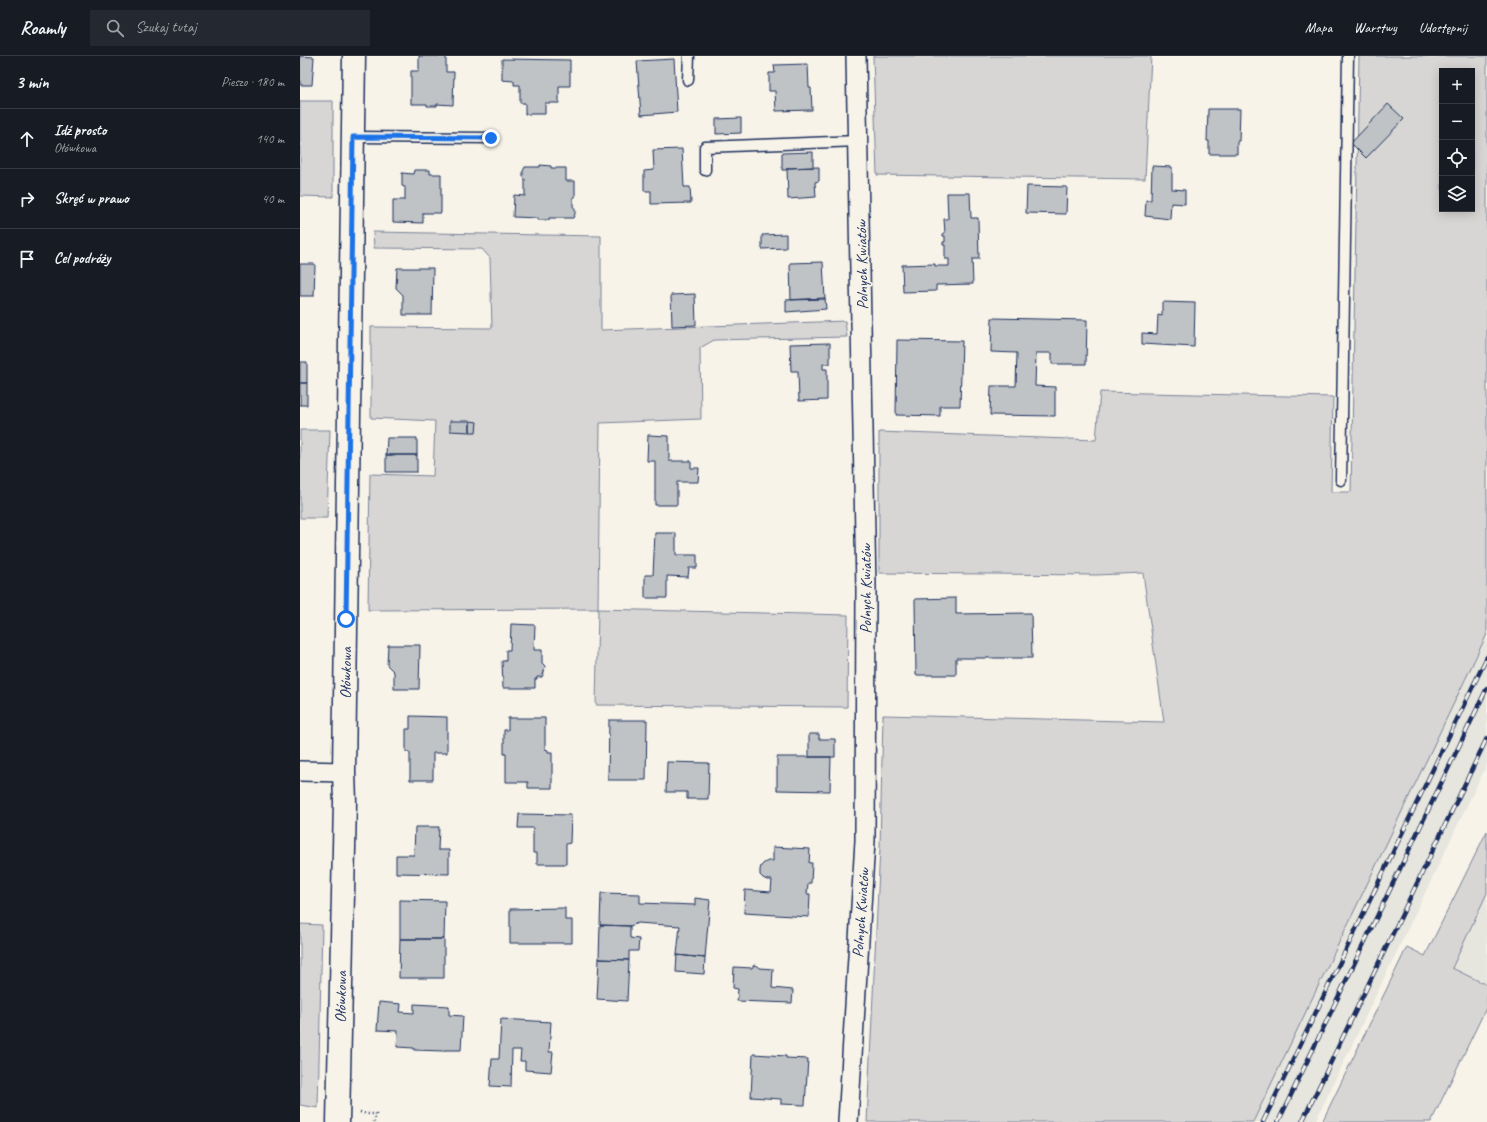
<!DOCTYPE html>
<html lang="pl">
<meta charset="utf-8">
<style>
:root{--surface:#171b24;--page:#242831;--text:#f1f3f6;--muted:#9ea1a6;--line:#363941}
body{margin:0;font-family:Caveat,sans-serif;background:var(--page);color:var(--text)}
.controls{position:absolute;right:12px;top:12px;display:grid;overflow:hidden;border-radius:0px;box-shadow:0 2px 10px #0003}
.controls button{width:36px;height:36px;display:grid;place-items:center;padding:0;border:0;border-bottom:1px solid var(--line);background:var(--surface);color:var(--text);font:20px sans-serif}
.stop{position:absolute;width:12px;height:12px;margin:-9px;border:3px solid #1a73e8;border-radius:50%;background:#fff}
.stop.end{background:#1a73e8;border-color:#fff;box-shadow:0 1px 4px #0008}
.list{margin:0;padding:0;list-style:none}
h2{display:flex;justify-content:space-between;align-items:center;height:52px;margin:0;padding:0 16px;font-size:17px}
h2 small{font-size:13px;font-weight:400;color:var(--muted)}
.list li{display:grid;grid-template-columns:26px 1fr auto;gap:12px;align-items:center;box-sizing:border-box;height:60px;padding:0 16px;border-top:1px solid var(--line)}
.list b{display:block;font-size:15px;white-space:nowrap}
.list p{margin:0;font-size:13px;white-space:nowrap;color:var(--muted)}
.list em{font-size:13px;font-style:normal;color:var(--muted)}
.icon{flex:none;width:22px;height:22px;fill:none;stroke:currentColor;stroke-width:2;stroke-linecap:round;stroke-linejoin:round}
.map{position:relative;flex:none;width:1187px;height:1066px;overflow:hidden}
header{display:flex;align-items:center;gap:24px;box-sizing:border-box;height:56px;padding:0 20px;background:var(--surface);border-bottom:1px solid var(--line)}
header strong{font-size:19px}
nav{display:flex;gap:22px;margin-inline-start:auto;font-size:14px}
.search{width:280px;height:36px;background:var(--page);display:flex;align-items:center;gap:10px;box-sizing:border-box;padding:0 14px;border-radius:0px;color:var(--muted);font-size:15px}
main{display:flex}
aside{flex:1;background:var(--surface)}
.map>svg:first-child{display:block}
</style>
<header>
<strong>Roamly</strong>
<div class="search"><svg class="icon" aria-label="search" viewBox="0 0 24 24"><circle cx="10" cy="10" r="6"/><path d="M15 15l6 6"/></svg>Szukaj tutaj</div>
<nav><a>Mapa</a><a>Warstwy</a><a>Udostępnij</a></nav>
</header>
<main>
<aside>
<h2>3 min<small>Pieszo · 180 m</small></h2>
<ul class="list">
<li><svg class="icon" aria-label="ahead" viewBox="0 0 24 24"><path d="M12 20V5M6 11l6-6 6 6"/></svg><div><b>Idź prosto</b><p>Ołówkowa</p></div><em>140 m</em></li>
<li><svg class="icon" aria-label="right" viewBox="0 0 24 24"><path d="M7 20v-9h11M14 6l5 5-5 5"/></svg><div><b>Skręć w prawo</b></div><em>40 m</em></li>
<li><svg class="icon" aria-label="arrive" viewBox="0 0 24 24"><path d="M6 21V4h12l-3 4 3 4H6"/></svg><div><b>Cel podróży</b></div></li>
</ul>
</aside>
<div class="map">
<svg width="1187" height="1066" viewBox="0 0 1187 1066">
<rect width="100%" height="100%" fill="#f7f3e8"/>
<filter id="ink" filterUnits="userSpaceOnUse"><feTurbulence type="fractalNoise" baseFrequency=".025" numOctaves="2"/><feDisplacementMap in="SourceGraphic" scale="8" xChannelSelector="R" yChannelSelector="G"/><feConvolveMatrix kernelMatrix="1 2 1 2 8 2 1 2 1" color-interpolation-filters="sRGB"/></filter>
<g filter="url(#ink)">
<path fill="#e6e5de" d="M1187,578V708L1015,1066H953Z
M1187,837V929L1152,912Z"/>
<path fill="#d7d6d4" stroke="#798299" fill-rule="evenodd" d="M573,0H851L845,123L577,119Z
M1059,0H1187V578L953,1066H567L580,792L583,659L864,666L843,517L796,519L579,517V376L796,384L800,336L1033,341L1031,436H1051ZM1142,15H1172V153H1142Z
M0,45H33V141L0,140Z
M73,176L301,180V274L545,265L547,281L414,284L400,292L401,363L300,367L298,553L548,559L547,651L296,649L298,553L68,554L70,418L133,420L135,365L71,362V271L192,272L190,202L182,193L74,192Z
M0,374H30L27,462H0Z
M1187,775V837L1152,912L1187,929V950L1131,1066H1022L1107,891L1125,900Z
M0,868L22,869L18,1052L0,1049Z"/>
<path fill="#c0c3c5" stroke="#1b2f5e" d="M0,0L14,1L12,29H0Z
M119,0H146V16H154L153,49L137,48V50H127V48H111V15H119Z
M202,3L270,4V30H259V47H245V58H225V47H220V29H214V25L202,24Z
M374,3L377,56L341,59L337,5Z
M508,8L509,32H511L512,54L476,55L475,35H469V17H475L474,9Z
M1088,48L1104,63L1066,102L1051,87Z
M908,53H940L939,85H937V98H909V85H907Z
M441,62V77L416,78V63Z
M382,93L384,131H390L391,147L351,148V135H344V115L354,114L353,94Z
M513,96V111L487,112V114H482V97Z
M240,109L251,110V112H266V125H275V141H273V150L275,153V158L273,162H249V164H238V162L213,161L214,139L225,140V123L223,121V115L225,111H240Z
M852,110L872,111V133L885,134V148L871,147L870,163L845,160L846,144H851Z
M519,111V125L515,126L516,141L488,143L487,112Z
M114,114H130V118H141V157H123V167L93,166V144H105V131L102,130V117L113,118Z
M727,130L767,131L766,158L726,157Z
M647,137H670L671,162H678L679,203H672L673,228L636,229V235L603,236L602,209L635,208V210H649V203H645V189H643V186H645V180H643V177H645L644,163H648Z
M486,178V192L462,193V179Z
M523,206L525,243L491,244L490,207Z
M0,208H15L14,240H0Z
M97,212H133L132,259H103V239L96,232Z
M395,238L396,269L372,270L371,239Z
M525,242L526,253L486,256V244Z
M862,246L895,247L894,291L842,288V277L857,278L858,259L862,260Z
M692,262L787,264L786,308H752V297H736L735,330L755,331V360L690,359L691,330H716L717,297L691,296Z
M597,284L662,285L660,350H640V360L596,359Z
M530,287V308H523V313H527V344L499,345L498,315H491L490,288Z
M0,306H7V327H0Z
M0,327H7V349H0Z
M150,365H170V376L150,375Z
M170,365L177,366L176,376H170Z
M348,379L369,380V405H391V412H399L398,426H377V449H355V405H347Z
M87,382H117V399H86Z
M86,399H117V416H86Z
M355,477H376V499H397V512H389L388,521L367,520V542H345V519H353Z
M656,542V558L731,557L732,602H656V619H616L615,543Z
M211,568L235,569L234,594H242V607L245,610L244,616L242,621H237V623H235V632H203L202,605H206V594H210Z
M88,589H120L119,633H94V616L87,609Z
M110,660L147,661V697H133V724H110V697L106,696V673H110Z
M208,662H245V693L248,694V696H252V732H228V726H206V698H204V674H208Z
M309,664H347L346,724H308Z
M509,678H519V683H535V701H509Z
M477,701H531L530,735L477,734Z
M367,706L409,707L408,743H387V736H366Z
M219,758L271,759L270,787L266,788V808H237V797H233V772H218Z
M115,771H139L138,794H149V818L96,817V799H114Z
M473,791L510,793L509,807H512L511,827H508L507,838H510L509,861L444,857L445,834L471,836L472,824H467L463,822L460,819V814L461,810L464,807L468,805H473Z
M301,837L340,838V847L395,849V842L410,844L405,902L377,899L380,870L338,867L330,870L300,869Z
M100,844L145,845L144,883H100Z
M265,852V864H272V887H210V853Z
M300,869L330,870V882L339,883L338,895H329V904L299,903Z
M100,883H144V922H99Z
M377,899L405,902L404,918L376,916Z
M299,903L329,904L327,945L297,943Z
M454,909L458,910L460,912L473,913L472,932L493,934L492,947L437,945L438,933L433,932L434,911L452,912Z
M79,946L101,948L100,956L114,957V948L149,950V959L163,960L161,994H144V995L114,994V992L97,991L98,975L77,974Z
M201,963L251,966L249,996H253L251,1016L225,1014V1005H220L221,994H212L211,1031L190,1030L192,1003H199Z
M453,998L486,1000V1002L508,1003L505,1049L481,1048V1043L451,1041Z"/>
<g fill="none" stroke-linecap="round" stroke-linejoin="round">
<defs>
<path id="lane" d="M388,24L389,0
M53,81L191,82
M405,114V91L558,85
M1041,424L1048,0"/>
<path id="street" d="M0,715L44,716
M548,1066L565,785L566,533L556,0"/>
<path id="secondary" d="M38,1066L45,746L44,716L54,0"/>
</defs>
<use href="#lane" stroke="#1b2f5e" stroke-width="13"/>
<use href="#street" stroke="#1b2f5e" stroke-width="22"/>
<use href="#secondary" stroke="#1b2f5e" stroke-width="25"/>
<path stroke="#1b2f5e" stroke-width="2.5" stroke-dasharray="1 3" stroke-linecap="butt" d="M60,1056L67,1058H76L74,1066"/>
<use href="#lane" stroke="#f7f3e8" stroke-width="10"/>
<use href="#street" stroke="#f7f3e8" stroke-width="19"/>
<use href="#secondary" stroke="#f7f3e8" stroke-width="22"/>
<defs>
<path id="rail" d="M963,1066L1187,601
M978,1066L1187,632
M1002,1066L1187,682"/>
</defs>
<use href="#rail" stroke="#1b2f5e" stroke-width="4.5"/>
<use href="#rail" stroke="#f7f3e8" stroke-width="3" stroke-dasharray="9" stroke-linecap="butt"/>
</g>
</g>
<g fill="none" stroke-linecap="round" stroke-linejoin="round" filter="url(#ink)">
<path stroke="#1a73e8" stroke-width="5" d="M46,563L53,81L191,82"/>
</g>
<g text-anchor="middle" stroke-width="3.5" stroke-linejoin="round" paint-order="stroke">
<g font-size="16" fill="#1b2f5e" stroke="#f7f3e8">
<text transform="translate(561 209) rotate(-91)" y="6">Polnych Kwiatów</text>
<text transform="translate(565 533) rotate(-90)" y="6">Polnych Kwiatów</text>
<text transform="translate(45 617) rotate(-89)" y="6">Ołówkowa</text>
<text transform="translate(560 857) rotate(-86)" y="6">Polnych Kwiatów</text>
<text transform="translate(40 941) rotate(-89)" y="6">Ołówkowa</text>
</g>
</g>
</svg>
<div class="controls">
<button>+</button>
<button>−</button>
<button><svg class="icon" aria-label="locate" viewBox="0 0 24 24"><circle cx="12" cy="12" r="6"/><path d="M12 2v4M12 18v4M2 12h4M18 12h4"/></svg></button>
<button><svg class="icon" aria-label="layers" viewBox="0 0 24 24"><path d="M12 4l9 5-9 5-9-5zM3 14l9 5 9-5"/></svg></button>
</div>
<div class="stop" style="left:46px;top:563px"></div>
<div class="stop end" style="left:191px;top:82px"></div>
</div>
</main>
